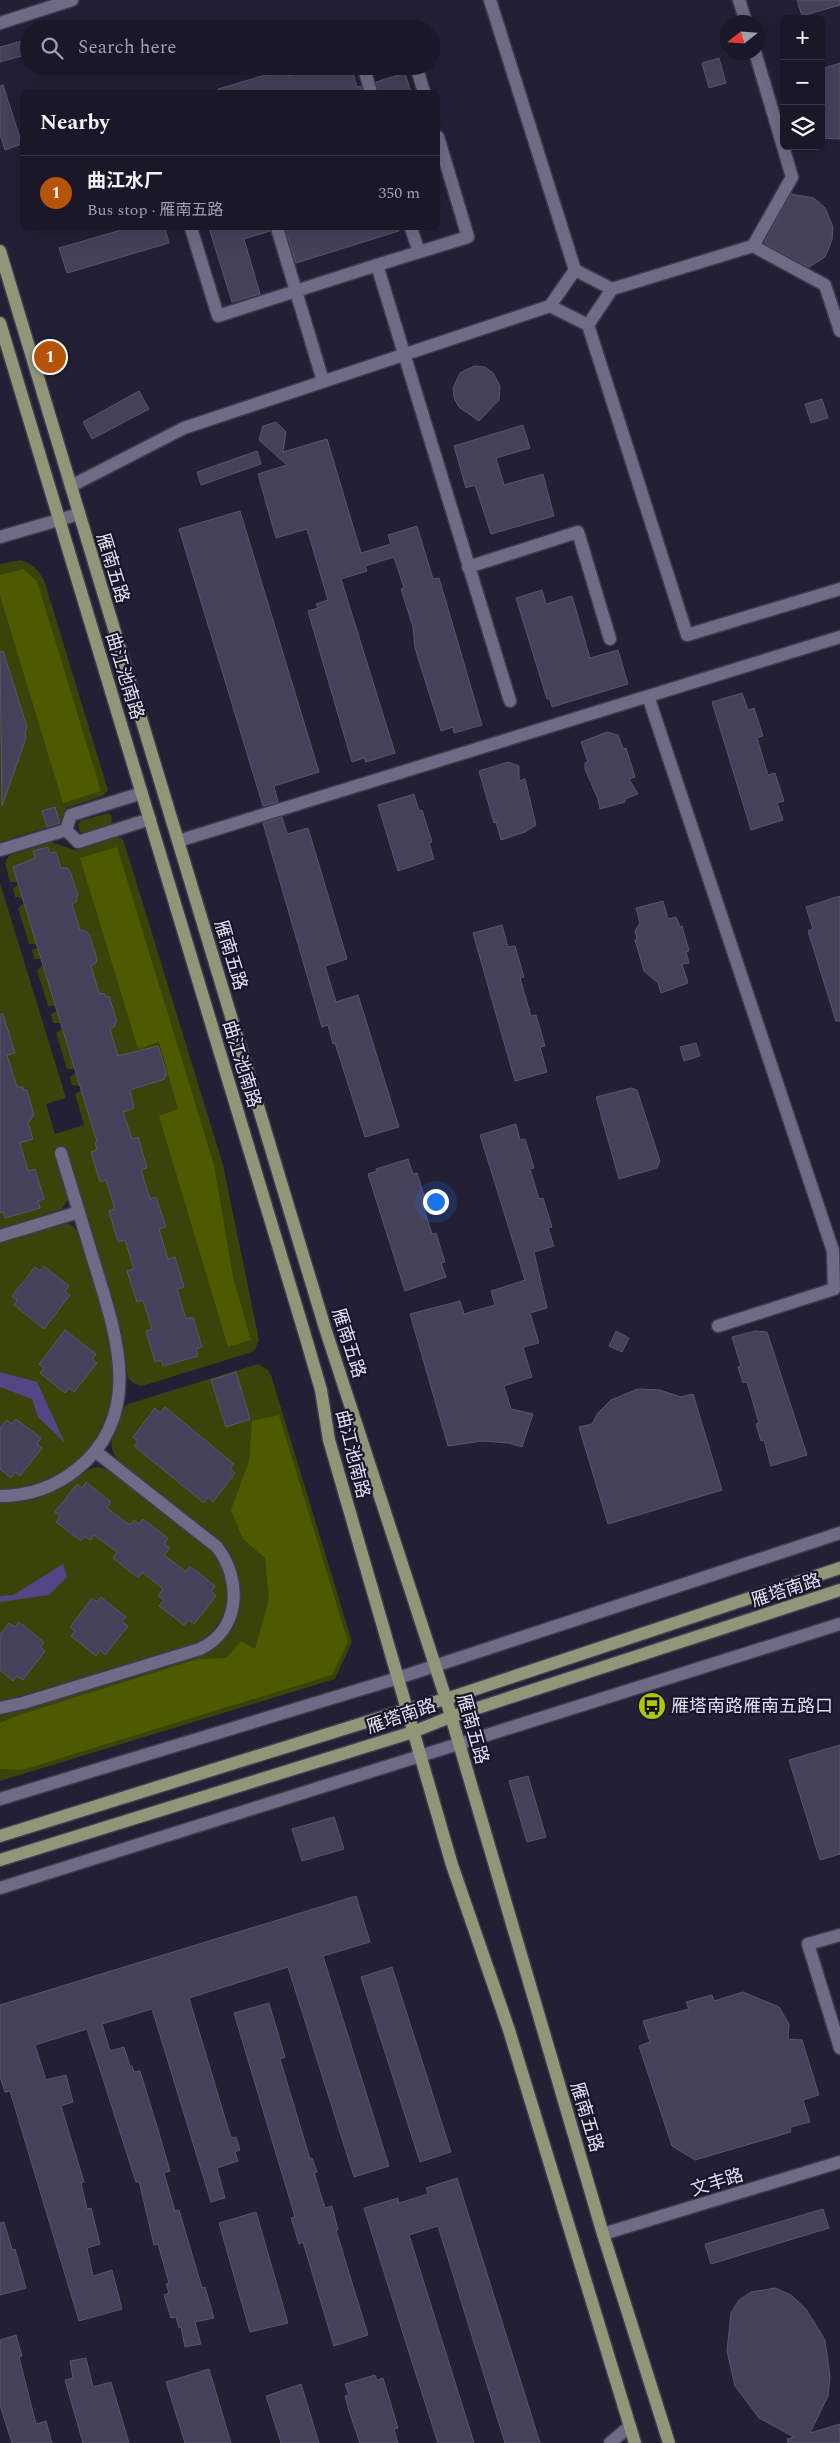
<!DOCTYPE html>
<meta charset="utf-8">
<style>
:root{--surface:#1a1728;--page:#272434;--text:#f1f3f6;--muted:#9f9fa8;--line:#383645;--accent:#b45309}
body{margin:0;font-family:Spectral,"Noto Sans SC",serif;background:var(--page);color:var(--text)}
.controls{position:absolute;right:15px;top:15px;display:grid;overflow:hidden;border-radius:8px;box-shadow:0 5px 20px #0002}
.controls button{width:45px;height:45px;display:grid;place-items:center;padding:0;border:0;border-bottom:1px solid var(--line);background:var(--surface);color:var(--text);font:25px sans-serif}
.compass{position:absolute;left:720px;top:15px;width:45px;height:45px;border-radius:50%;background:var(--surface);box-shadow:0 5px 20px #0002;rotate:253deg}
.you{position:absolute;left:435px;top:1201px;width:18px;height:18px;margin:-12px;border:4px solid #fff;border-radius:50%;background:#1a73e8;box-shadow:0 0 0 8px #1a73e833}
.badge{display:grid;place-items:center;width:32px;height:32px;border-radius:50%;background:var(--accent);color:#fff;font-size:16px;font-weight:700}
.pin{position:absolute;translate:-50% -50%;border:2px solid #fff;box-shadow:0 1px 5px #0006}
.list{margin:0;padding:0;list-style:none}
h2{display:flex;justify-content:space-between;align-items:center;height:65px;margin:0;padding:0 20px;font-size:21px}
h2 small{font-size:16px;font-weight:400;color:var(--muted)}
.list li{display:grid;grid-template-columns:32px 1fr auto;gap:15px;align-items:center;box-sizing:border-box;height:75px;padding:0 20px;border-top:1px solid var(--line)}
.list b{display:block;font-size:19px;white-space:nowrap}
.list p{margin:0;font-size:16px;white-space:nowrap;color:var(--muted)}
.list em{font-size:16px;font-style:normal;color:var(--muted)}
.icon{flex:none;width:28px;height:28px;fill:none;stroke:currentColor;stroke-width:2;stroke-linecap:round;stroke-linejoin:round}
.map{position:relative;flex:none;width:840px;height:2443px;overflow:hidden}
.search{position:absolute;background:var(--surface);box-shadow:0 5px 20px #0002;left:20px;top:20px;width:420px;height:55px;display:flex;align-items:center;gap:12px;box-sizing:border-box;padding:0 18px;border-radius:28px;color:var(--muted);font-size:19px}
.panel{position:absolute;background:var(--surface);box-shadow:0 5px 20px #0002;left:20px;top:90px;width:420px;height:140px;border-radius:8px}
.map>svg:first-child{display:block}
</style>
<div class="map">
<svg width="840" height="2443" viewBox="0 0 840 2443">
<rect width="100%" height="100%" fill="#231f35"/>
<path fill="#3a4309" d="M20,560C34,564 39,570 45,583L108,790L103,796L66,808L64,812L65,818L61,823L0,842V564Z
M108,813L112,816L111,825L85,833L80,832L78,825L80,821Z
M116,837L121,838L124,842L223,1165L259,1340L254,1351L249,1353L142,1386L133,1383L128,1378L117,1315L67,1151L55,1155L68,1199L62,1209L0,1229V883L66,1098L46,1104L55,1134L84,1125L75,1094L81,1091L80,1086L72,1085L70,1077L76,1073L74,1069H67L56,1033L62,1029L60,1023H53L51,1014L57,1011L55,1006H48L37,970L43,965L41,959H34L32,950L37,948L36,944H29L18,908L24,903L22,898L15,897L13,888L18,885L17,882H10L5,863L9,856L13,854L51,842L75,850Z
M67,1223L72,1225L79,1233C101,1304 141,1393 82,1456C60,1479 31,1489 0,1490V1242Z
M258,1364L268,1370L271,1375L352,1642L335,1679L0,1781V1714L20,1710L197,1656C219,1647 236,1630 240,1606C247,1559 212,1535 179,1509C159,1493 139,1477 119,1461C106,1447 113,1436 119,1421C121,1414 122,1409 128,1404Z
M98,1467L111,1471L212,1552C236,1583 232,1623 197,1643L0,1702V1502C23,1501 44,1497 64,1486C75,1479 84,1469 98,1467Z"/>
<path fill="#4e5a00" d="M23,569L37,581L101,791L63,803L0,596V575Z
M117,847L214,1165L233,1277L251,1340L228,1347L159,1116L178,1109L159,1042L138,1049L80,858Z
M279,1415L348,1642L332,1675L22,1770L0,1769V1723L19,1715L198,1659L226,1658L241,1641L255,1649L269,1599L265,1558L243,1539L231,1510L249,1461L252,1421Z"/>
<path fill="#544585" d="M0,1372L37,1382L65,1443L38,1417L32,1399L0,1387Z
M63,1564L67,1577L49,1595L0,1602V1596L13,1595Z"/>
<path fill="#46415a" stroke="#59556f" d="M797,0H840V5L802,16Z
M29,39V54L0,62V47Z
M719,58L726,83L709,88L702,63Z
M840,63V139L821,138V69Z
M319,66H351L357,87L361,86L363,92H219L218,89L286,69L288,76Z
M405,73L411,92H379L376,82Z
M3,85L22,144L5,150L0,134V86Z
M791,194L814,198L825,208L833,227L832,240L825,257L809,267L764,243Z
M128,228H165L169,243L67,273L59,248Z
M209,228H269L270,231L244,239L260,294L232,302Z
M285,228H399V231L296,263Z
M474,366L485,367L493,373L500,386L499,400L479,421L459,407L454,398L453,388L460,373Z
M139,391L149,409L92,439L83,422Z
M822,399L828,418L811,423L805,404Z
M276,422L286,432L283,452L327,439L361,553L391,544L388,535L417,526L433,579L439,578L482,725L454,733L453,727L441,731L415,648L413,627L401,589L404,588L394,557L365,566L367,571L341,579L395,753L366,762L364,758L352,762L308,611L318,608L316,604L328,600L307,529L276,538L258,474L287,465L259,440L263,426Z
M523,425L530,448L496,458L504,485L543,474L554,516L491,534L475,485L466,488L454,446Z
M257,451L261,464L201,485L197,472Z
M240,511L319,772L274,786L278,802L263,806L179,529Z
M542,590L546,604L572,596L590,658L618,650L628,684L552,707L550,699H547L516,598Z
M3,651L27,727L25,733L26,738L2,806L0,652Z
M742,693L748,710L754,708L763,736L757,738L768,775L775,773L784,801L777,803L783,820L751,830L712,702Z
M607,732L618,735L623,749L626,748L635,777L629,779L638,794L625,799V802L600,809L598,799L585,769V763L588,762L581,742Z
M508,762L519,766V781L525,779L536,825L525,832L501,840L496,822L494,823L479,771Z
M414,794L419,811L422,810L432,842L429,843L434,859L398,871L378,805Z
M55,807L60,823L47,827L42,811Z
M282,817L287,834L308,828L347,959L325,966L336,1002L358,995L399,1127L365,1137L335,1043L333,1044L328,1025L322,1027L263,823Z
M48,847L50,853L56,852L61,868H67L70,871L78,896L76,897L77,901L72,904L80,930L86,931L89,934L97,959L96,963L91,966L99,993L105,994L106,997L109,996L117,1022L114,1023L115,1026L110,1029L118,1056L158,1046L167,1075L164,1076L165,1079L130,1090L134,1108L123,1112L132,1139L138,1137L147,1168L141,1170L150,1199L156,1197L166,1227L159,1229L168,1259L175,1257L184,1287L177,1289L186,1319L193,1317L202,1347L196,1349L198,1356L163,1366L161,1360L155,1362L146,1331L152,1329L143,1300L137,1302L127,1271L134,1269L125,1240L118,1242L109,1211L115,1209L106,1180L100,1182L91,1152L97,1150L95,1143L97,1142L13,867L35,858L33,851Z
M840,896V1021H836L808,931L813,929L806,907Z
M663,901L668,919L676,917L680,927L682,926L689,951L686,952L689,963L682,964L688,983L661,993L658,983L644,971L635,940L637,939L635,931L640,923L636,908Z
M502,925L508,947L515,946L524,977L520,978L531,1016L536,1015L545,1046L540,1047L547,1072L515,1081L473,933Z
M0,1014H3L15,1053L7,1055L17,1087H23L24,1090H27L34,1115L28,1123L33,1139L20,1143L28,1171L35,1169L44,1199L38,1201L40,1208L5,1218L3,1212L0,1213Z
M696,1043L700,1056L684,1061L680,1047Z
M631,1088L637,1090L660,1161L657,1168L619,1179L596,1097Z
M516,1124L520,1140L525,1139L534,1168L530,1169L539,1199L543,1198L552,1227L548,1228L554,1246L534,1252L547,1308L530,1313L539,1343L523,1347L532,1377L504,1386L511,1409L533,1414L522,1447L509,1443L482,1441L448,1446L410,1314L460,1301L464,1314L495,1305L491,1291L525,1280L480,1135Z
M408,1159L413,1174L417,1173L426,1202L422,1203L432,1234L436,1233L445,1262L441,1263L446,1277L405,1291L368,1174L377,1171L376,1169Z
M44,1266L69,1286L65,1291L70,1295L44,1329L14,1305L17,1300L12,1296L35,1267L40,1271Z
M65,1330L96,1354L92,1359L97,1363L74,1392L69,1388L65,1393L40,1373L44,1368L39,1364Z
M616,1331L629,1338L622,1352L609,1346Z
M755,1331L767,1332L807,1455L771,1466L764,1440L761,1441L756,1424L759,1423L747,1382L743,1383L738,1367L741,1366L732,1337Z
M236,1372L250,1419L226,1427L211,1380Z
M638,1389L660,1390L681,1397L693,1394L722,1490L608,1524L579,1427L592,1424L598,1413L611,1400Z
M165,1407L234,1464L230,1469L235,1473L213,1502L208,1497L204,1503L134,1446L138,1441L133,1437L155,1408L160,1413Z
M16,1419L41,1438L37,1444L42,1448L20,1476L15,1472L11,1478L0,1469V1428L7,1420L12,1424Z
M86,1482L111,1502L107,1508L130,1525L134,1520L139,1524L143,1519L168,1538L164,1544L170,1548L164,1555L186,1572L190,1566L215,1586L211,1591L216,1596L194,1624L189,1620L184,1625L159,1606L164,1600L158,1596L163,1589L142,1572L138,1578L113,1558L117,1552L94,1535L90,1540L85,1536L81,1541L56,1522L60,1516L55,1512L77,1484L82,1488Z
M101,1597L126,1617L122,1622L128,1626L105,1655L100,1650L96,1656L71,1636L75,1631L70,1627L92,1598L97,1602Z
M19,1622L44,1642L40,1647L45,1651L23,1680L17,1676L13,1681L0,1670V1635L9,1623L15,1627Z
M840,1745V1854L820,1860L789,1760Z
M528,1776L546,1837L527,1842L509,1781Z
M334,1817L344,1849L302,1861L292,1829Z
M356,1896L370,1942L323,1956L389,2166L354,2177L288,1967L189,1998L231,2138L236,2137L240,2150L235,2152L238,2161L217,2168L225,2198L211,2202L152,2009L102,2024L110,2051L124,2047L130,2066H132L134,2072L140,2071L156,2123L170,2171L164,2173L175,2211L179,2210L202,2288L205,2287L214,2318L195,2322L201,2344L185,2347L181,2327L179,2328L176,2317L171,2318L164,2295L169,2293L166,2284L169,2283L158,2244L154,2245L139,2181L136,2182L87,2029L35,2045L46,2080L66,2075L73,2102L61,2106L84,2182L81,2183L87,2209L91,2208L100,2244L87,2248L93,2276L112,2270L122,2309L79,2321L10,2091L5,2092L0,2077V2005Z
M392,1967L451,2152L420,2162L361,1977Z
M743,1992L779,2007L789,2024L788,2039L802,2040L819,2095L803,2100L810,2122L790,2127L791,2132L695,2160L672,2146L639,2046L650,2042L643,2021L689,2009L686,2002L712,1995L714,2001Z
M269,2003L285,2057L280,2059L310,2159L312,2158L317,2172L314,2173L325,2208L332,2206L338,2230H336L368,2335L334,2346L303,2242L299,2244L291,2218L295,2217L234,2013Z
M457,2178L540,2443H505L438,2226L409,2235L474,2443H438L407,2346L364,2208L398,2198L399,2203L428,2194L426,2188Z
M823,2209L829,2228L711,2264L705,2244Z
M256,2212L288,2323L250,2332L219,2223Z
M4,2222L12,2250L15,2249L26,2288L0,2295V2223Z
M775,2288L791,2295L806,2309L825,2340L830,2376L828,2396L810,2433L840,2424V2443H788L787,2439L794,2437L759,2418L735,2386L727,2351L731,2313L739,2300L751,2292Z
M16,2335L22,2356L19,2357L36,2424L46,2421L52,2443H12L0,2405V2340Z
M86,2358L93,2387L111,2382L129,2443H83L65,2380L73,2378L70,2361Z
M209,2369L231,2443H185L166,2382Z
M375,2375L377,2380L383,2378L398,2428L394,2429L398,2443H360L349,2411L345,2396L349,2395L345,2384Z
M301,2384L319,2443H281L266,2396Z"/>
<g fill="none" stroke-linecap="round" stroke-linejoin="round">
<defs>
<path id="minor" d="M490,0L575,270L612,289
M739,0L746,22
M0,23L72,0
M755,52L792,177L753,246L825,285L840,331
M363,66L371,92
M416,66L424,92
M438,137L468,237L377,265L510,701
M191,228L218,316L377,265
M277,228L323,381
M411,228L419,252
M550,306L588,325L687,635L840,589
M588,325L612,289L753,246
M71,486L184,428L550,306L575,270
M0,537L79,514
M468,567L578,532L610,639
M648,696L833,1251L834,1289L718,1326
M66,830L71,815L142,793
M178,841L840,637
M0,850L66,830L78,842L150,819
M0,1236L79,1212
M0,1496C28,1496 55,1487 77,1469C146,1414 115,1331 94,1262C83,1226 72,1189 61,1153
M0,1708L23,1703L200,1649C241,1629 242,1580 217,1547L95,1451
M0,1799L398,1678L840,1533
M0,1888L840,1624
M840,1935L808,1944L840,2048
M603,2234L840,2162
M610,2443L630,2426"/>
<path id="major" d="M0,251L325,1328L446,1699L603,2234L669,2443
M0,323L305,1335L321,1390L329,1440L452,1865L509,2030L635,2443
M0,1836L408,1709L446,1699L840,1568
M0,1860L413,1732L450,1717L840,1590"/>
</defs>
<use href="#minor" stroke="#403b4e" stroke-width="15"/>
<use href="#major" stroke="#403b4e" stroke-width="15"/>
<use href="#minor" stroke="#6f6b86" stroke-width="12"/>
<use href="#major" stroke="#909778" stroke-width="12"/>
</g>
<defs>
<symbol id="bus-disc" viewBox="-11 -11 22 22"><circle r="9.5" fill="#aec60b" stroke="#1a152b"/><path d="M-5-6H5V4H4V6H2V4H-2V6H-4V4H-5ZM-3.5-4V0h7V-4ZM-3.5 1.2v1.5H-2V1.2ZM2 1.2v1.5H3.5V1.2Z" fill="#111"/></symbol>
</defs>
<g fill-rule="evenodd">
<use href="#bus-disc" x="636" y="1690" width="32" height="32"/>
</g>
<g text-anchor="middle" stroke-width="4.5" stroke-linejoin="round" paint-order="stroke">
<g font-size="18" fill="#e0deee" stroke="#1a152b">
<text transform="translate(113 568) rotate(73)" y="6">雁南五路</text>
<text transform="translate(125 676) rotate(73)" y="6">曲江池南路</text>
<text transform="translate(231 955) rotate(73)" y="6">雁南五路</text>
<text transform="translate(242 1064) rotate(73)" y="6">曲江池南路</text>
<text transform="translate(349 1343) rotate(72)" y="6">雁南五路</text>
<text transform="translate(353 1454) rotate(76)" y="6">曲江池南路</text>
<text transform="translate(786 1590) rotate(-18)" y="6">雁塔南路</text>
<text transform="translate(401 1716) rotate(-19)" y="6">雁塔南路</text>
<text transform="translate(473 1729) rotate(74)" y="6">雁南五路</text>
<text transform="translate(587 2117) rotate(73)" y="6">雁南五路</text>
<text transform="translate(717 2182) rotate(-17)" y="6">文丰路</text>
</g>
<g font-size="18" fill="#e0deee" stroke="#1a152b" text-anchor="start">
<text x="671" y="1712">雁塔南路雁南五路口</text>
</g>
</g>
</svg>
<div class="controls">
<button>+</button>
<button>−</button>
<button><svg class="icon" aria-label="layers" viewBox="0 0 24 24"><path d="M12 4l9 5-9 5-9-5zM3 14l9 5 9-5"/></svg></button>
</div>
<svg class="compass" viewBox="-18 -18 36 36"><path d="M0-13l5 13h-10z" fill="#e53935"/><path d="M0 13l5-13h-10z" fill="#9f9fa8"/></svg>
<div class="you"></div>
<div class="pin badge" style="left:50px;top:357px">1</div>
<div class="search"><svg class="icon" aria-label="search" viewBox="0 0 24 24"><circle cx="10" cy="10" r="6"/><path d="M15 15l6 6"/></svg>Search here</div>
<section class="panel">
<h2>Nearby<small></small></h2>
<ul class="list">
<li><span class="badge">1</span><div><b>曲江水厂</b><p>Bus stop · 雁南五路</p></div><em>350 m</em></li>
</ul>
</section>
</div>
